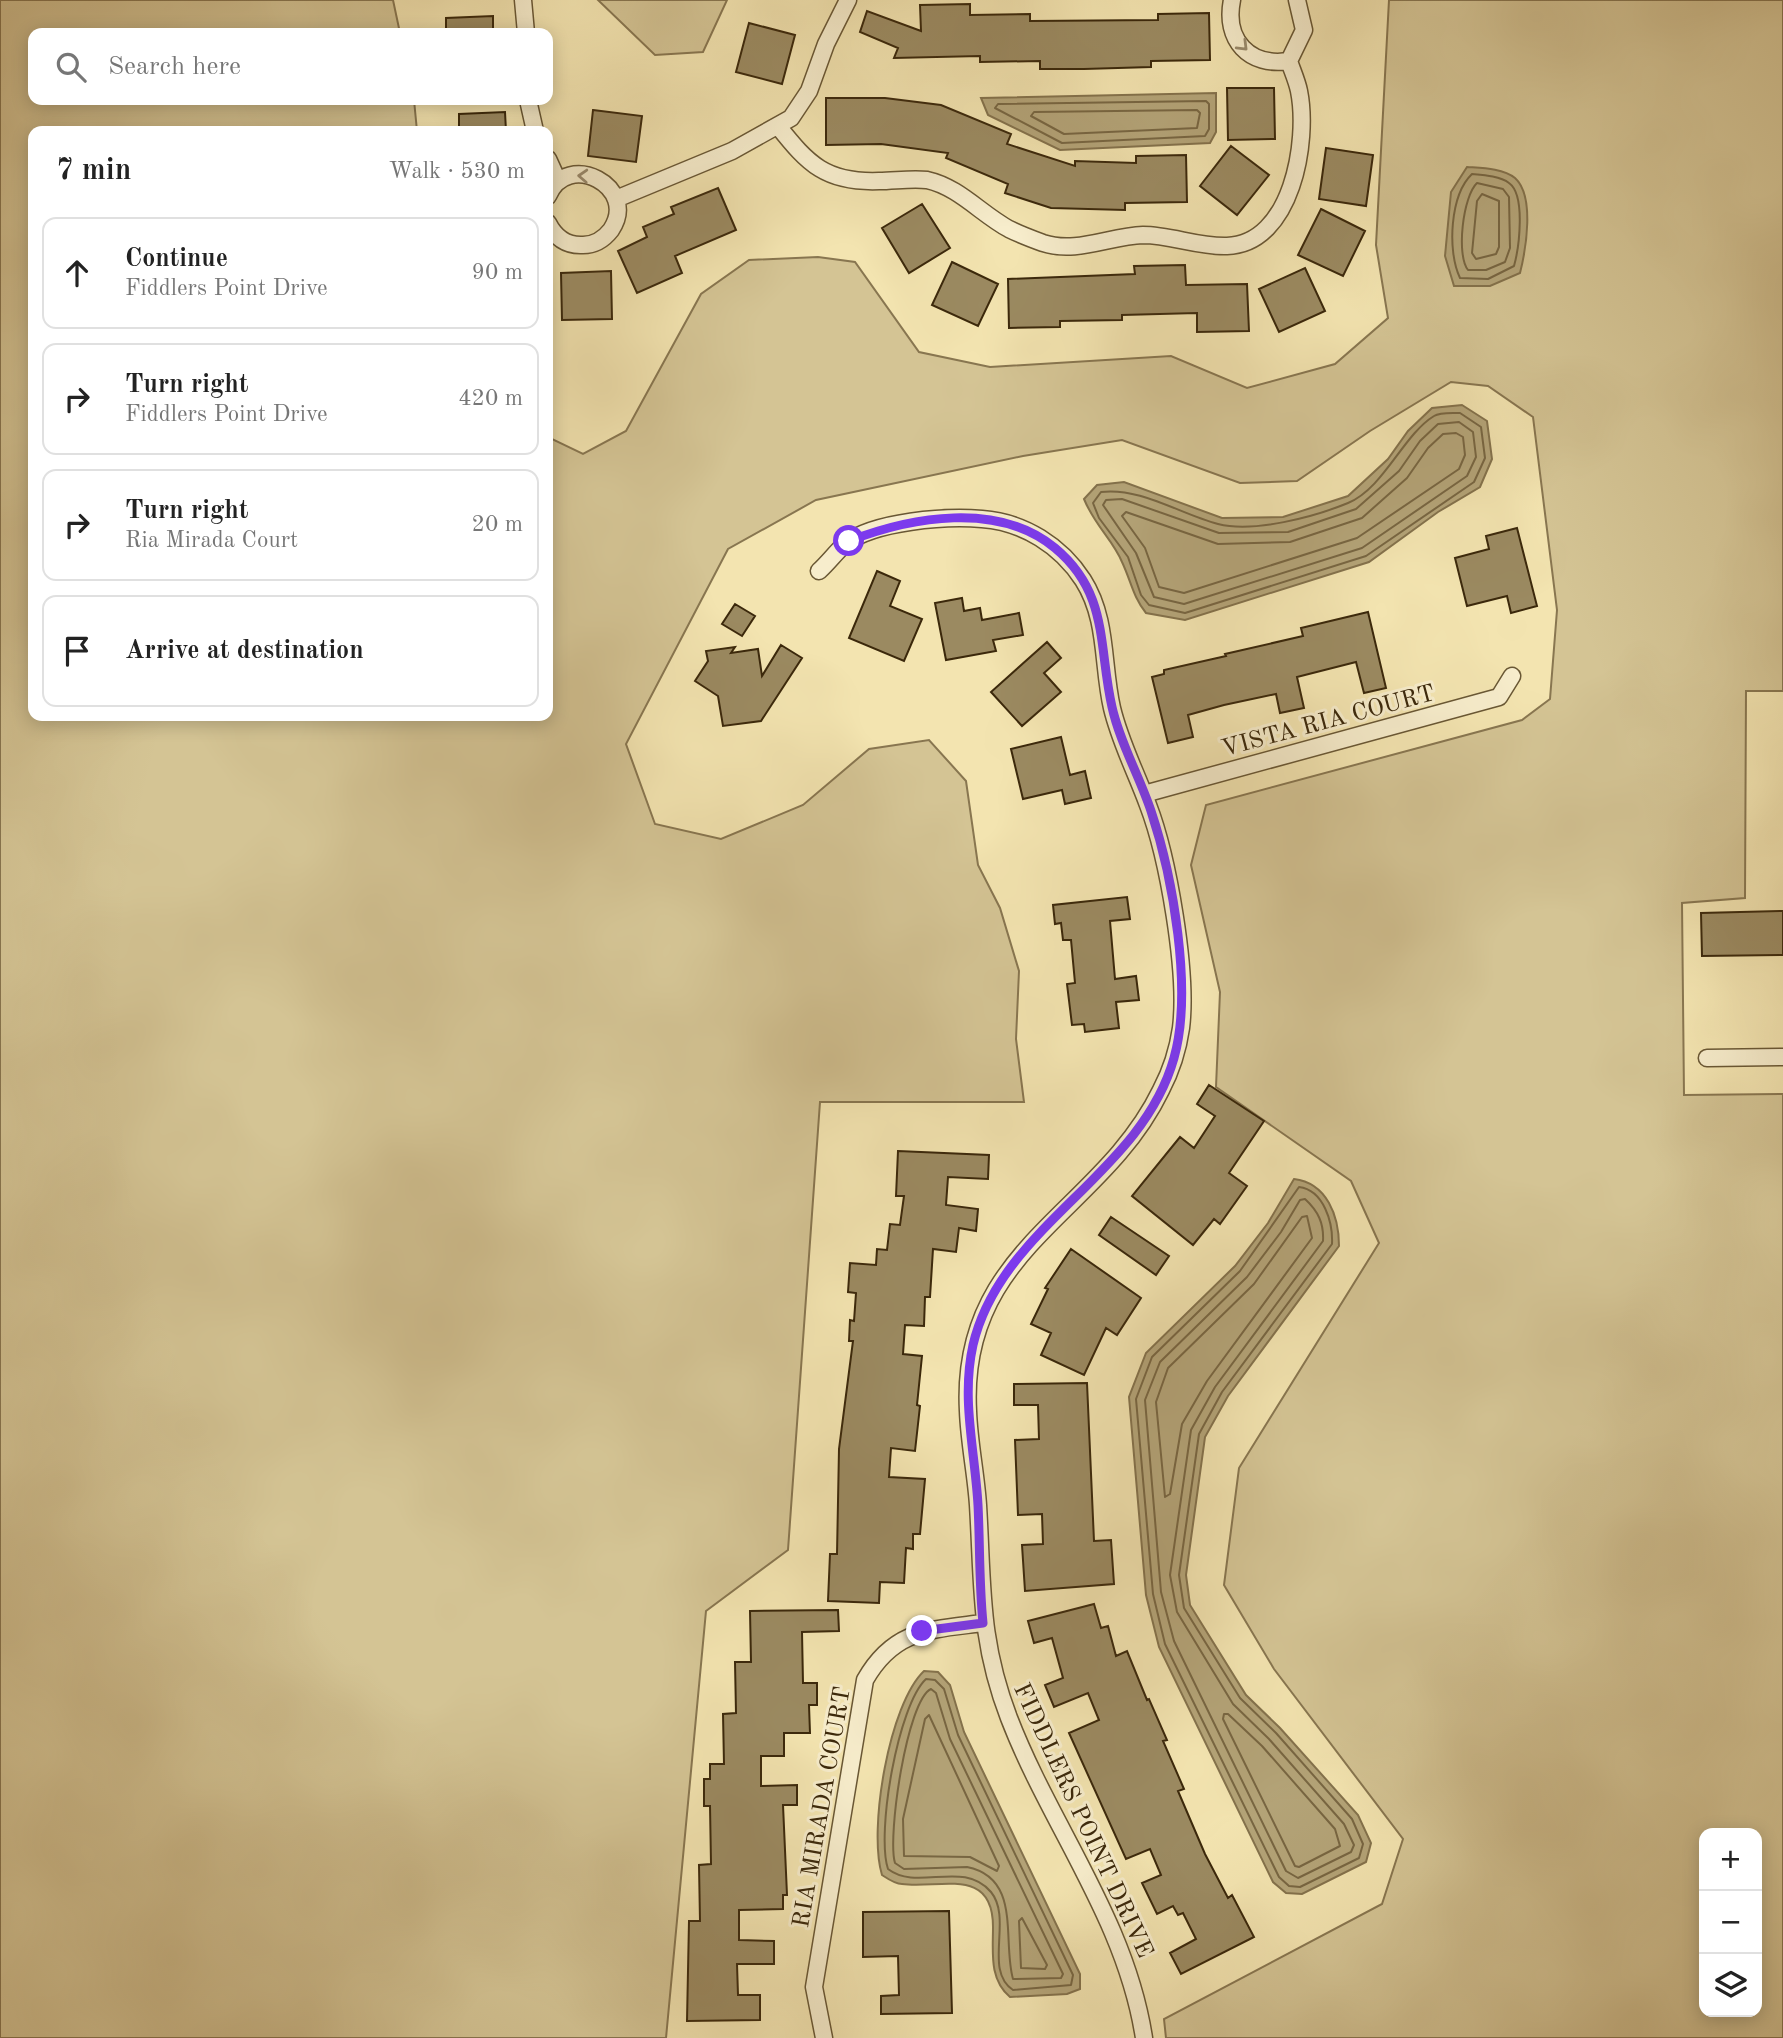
<!DOCTYPE html>
<meta charset="utf-8">
<style>
:root{--surface:#fff;--page:#f6f6f6;--text:#222;--muted:#767676;--line:#e0e0e0}
body{margin:0;font-family:"Old Standard TT",serif;background:var(--page);color:var(--text)}
.controls{position:absolute;right:21px;bottom:21px;display:grid;overflow:hidden;border-radius:14px;box-shadow:0 4px 18px #0003}
.controls button{width:63px;height:63px;display:grid;place-items:center;padding:0;border:0;border-bottom:2px solid var(--line);background:var(--surface);color:var(--text);font:35px sans-serif}
.stop{position:absolute;width:21px;height:21px;margin:-16px;border:5px solid #7c3aed;border-radius:50%;background:#fff}
.stop.end{background:#7c3aed;border-color:#fff;box-shadow:0 2px 7px #0008}
.list{margin:0;padding:0;list-style:none}
h2{display:flex;justify-content:space-between;align-items:center;height:91px;margin:0;padding:0 28px;font-size:30px}
h2 small{font-size:23px;font-weight:400;color:var(--muted)}
.list li{display:grid;grid-template-columns:46px 1fr auto;gap:21px;align-items:center;box-sizing:border-box;height:112px;margin:0 14px 14px;padding:0 14px;border:2px solid var(--line);border-radius:14px}
.list b{display:block;font-size:26px;white-space:nowrap}
.list p{margin:0;font-size:23px;white-space:nowrap;color:var(--muted)}
.list em{font-size:23px;font-style:normal;color:var(--muted)}
.icon{flex:none;width:38px;height:38px;fill:none;stroke:currentColor;stroke-width:2;stroke-linecap:round;stroke-linejoin:round}
.map{position:relative;flex:none;width:1783px;height:2038px;overflow:hidden}
.search{position:absolute;background:var(--surface);box-shadow:0 4px 18px #0003;left:28px;top:28px;width:525px;height:77px;display:flex;align-items:center;gap:18px;box-sizing:border-box;padding:0 24px;border-radius:14px;color:var(--muted);font-size:26px}
.panel{position:absolute;background:var(--surface);box-shadow:0 4px 18px #0003;left:28px;top:126px;width:525px;height:595px;border-radius:14px}
.map>svg:first-child{display:block}
</style>
<div class="map">
<svg width="1783" height="2038" viewBox="0 0 1783 2038">
<rect width="100%" height="100%" fill="#f3e4b0"/>
<filter id="stains"><feTurbulence type="fractalNoise" baseFrequency=".00286" numOctaves="4"/><feColorMatrix values="0 0 0 0 .2 0 0 0 0 .09 0 0 0 0 .02 0 0 0 .5 -.17"/></filter>
<radialGradient id="worn" r=".72"><stop offset=".6" stop-color="#630" stop-opacity="0"/><stop offset="1" stop-color="#630" stop-opacity=".3"/></radialGradient>
<path fill="#d4c494" stroke="#887650" stroke-width="2" fill-rule="evenodd" d="M0,0H393L400,33H33V100H414L417,131H33V716H548V437L583,454L626,431L701,294L749,260L818,257L855,262L919,352L990,367L1171,356L1247,388L1335,364L1388,318L1376,245L1389,0H1783V691H1746L1745,898L1682,903L1684,1095L1783,1094V2038H1166L1164,2019L1382,1904L1403,1839L1274,1669L1224,1585L1239,1468L1379,1243L1351,1181L1216,1087L1220,992L1191,865L1206,805L1522,720L1550,699L1557,610L1533,417L1488,386L1451,382L1370,431L1297,481L1240,483L1122,440L1023,456L816,500L728,549L626,744L655,824L721,839L803,805L869,749L929,740L966,781L978,865L1000,908L1019,971L1016,1039L1024,1102H820L788,1550L706,1611L666,2038H0ZM1704,1833H1757V2012H1704Z
M598,0H727L703,52L655,55Z"/>
<path fill="#b4a478" stroke="#84724c" stroke-width="2" d="M1216,93V132L1210,143L1060,150L988,115L981,98Z
M1467,167C1481,168 1503,168 1515,178C1535,196 1526,249 1520,273L1490,286H1454L1445,256L1451,192Z
M1462,405L1487,421L1492,459L1480,487L1438,512L1369,562L1185,620L1146,613C1133,597 1131,581 1122,562C1113,540 1095,526 1084,499L1097,485L1124,482L1222,518L1283,517L1348,496L1388,459L1408,431L1432,408Z
M1294,1179C1327,1183 1339,1216 1339,1246L1228,1396L1205,1437L1186,1575L1190,1605L1246,1695L1280,1728L1358,1815L1371,1843L1366,1862L1302,1894L1286,1893L1273,1882L1159,1647L1146,1595L1129,1397L1146,1353L1235,1266L1268,1223Z
M924,1671L938,1672L950,1685L964,1732L1080,1974V1989L1067,1994L1010,1997C989,1979 993,1953 993,1927C993,1866 940,1889 902,1884C895,1884 888,1879 882,1875C868,1830 889,1704 924,1671Z"/>
<g fill="none" stroke-linecap="round" stroke-linejoin="round">
<path stroke="#786642" stroke-width="2" d="M1206,101L1209,104V129L1205,136L1062,143L995,108L998,104Z
M1197,110L1200,113L1197,128L1064,134L1031,116L1034,112Z
M1472,174C1483,175 1500,176 1509,183C1526,195 1519,248 1514,266L1488,279L1460,278C1447,251 1450,195 1472,174Z
M1477,183L1503,189L1509,197L1510,248L1505,262L1486,270H1468C1456,255 1463,196 1477,183Z
M1482,194L1499,201V247L1496,254L1476,259L1472,253L1477,201Z
M1460,413L1481,427L1485,458L1474,482L1366,556L1185,613L1149,605L1141,595L1128,557L1099,518L1093,503L1101,492C1140,487 1180,514 1218,524C1254,533 1314,517 1348,503C1384,488 1403,435 1434,416C1440,412 1452,413 1460,413Z
M1459,422L1473,432L1476,457L1467,476L1362,548L1184,604L1154,597L1136,553L1103,505L1106,500L1122,499L1219,533L1288,532L1356,509L1399,471L1420,441L1438,424Z
M1456,433L1463,437L1465,455L1459,469L1357,538L1184,593L1159,587L1145,548L1122,516L1126,512L1218,544L1290,542L1362,518L1407,478L1428,448L1443,434Z
M1299,1187C1324,1190 1333,1223 1332,1244L1222,1392L1199,1434L1179,1575L1184,1608L1240,1698L1276,1733L1352,1819L1363,1844L1359,1858L1300,1887L1289,1886L1279,1877L1165,1644L1153,1594L1136,1399L1152,1357L1240,1271Z
M1305,1199C1318,1211 1324,1223 1323,1241L1215,1387L1191,1430L1170,1575L1177,1612L1233,1704L1269,1739L1344,1824L1354,1845L1351,1852L1298,1878L1286,1871L1174,1641L1161,1592L1145,1400L1160,1362L1247,1277L1281,1232L1300,1200Z
M1307,1216L1312,1238L1207,1381L1182,1424L1170,1494L1165,1497L1156,1402L1168,1368L1254,1284L1302,1217Z
M926,1679L935,1680L944,1689L958,1735L1073,1975L1071,1985L1013,1990C983,1970 1013,1919 991,1892C963,1859 918,1892 888,1869C876,1833 898,1705 926,1679Z
M931,1689L936,1693L950,1739L1063,1974L1061,1978L1013,1979C1002,1941 1022,1878 967,1867L904,1869L895,1863C887,1837 907,1700 931,1689Z
M1224,1714H1228L1262,1746L1335,1829L1340,1846L1299,1867L1295,1866L1223,1719Z
M929,1715L999,1866L997,1871L970,1857L904,1856L903,1819L925,1719Z
M1022,1918L1047,1965L1045,1969L1021,1968L1019,1921Z"/>
</g>
<path fill="#9b8a61" stroke="#3b280b" stroke-width="2" d="M970,4V15L1030,14V21L1158,20V14L1209,13L1210,60L1151,61V67L1084,69H1040V61L980,62V56L894,58L898,48L860,32L867,11L921,31L920,5Z
M493,16V33H446V18Z
M749,23L795,35L782,84L736,72Z
M1227,88H1274L1275,139L1228,140Z
M826,98H885L941,105L1011,134L1007,144L1075,166V161L1136,163V156L1186,155L1187,202L1125,203V210L1051,208L1005,193L1008,184L946,158L948,153L881,144L826,145Z
M593,110L642,116L636,162L588,156Z
M505,112L506,131H459V114Z
M1231,146L1269,175L1237,215L1200,186Z
M1326,148L1373,155L1366,206L1319,199Z
M718,188L736,230L675,256L682,273L637,293L618,251L647,237L643,227L674,214L671,207Z
M922,204L950,248L909,273L882,228Z
M1321,209L1365,231L1343,276L1298,255Z
M952,262L998,284L978,326L932,305Z
M1185,265L1186,285L1247,284L1249,331L1197,332V313L1122,315V320L1060,321V327L1009,328L1008,279L1135,274L1134,266Z
M1305,268L1325,311L1279,332L1259,289Z
M611,271L612,319L562,320L561,273Z
M1517,528L1537,606L1511,613L1507,596L1467,606L1455,558L1489,549L1486,536Z
M877,571L900,581L890,606L922,619L904,661L849,638Z
M962,598L964,611L980,608L982,620L1019,613L1023,635L993,640L996,651L946,660L935,603Z
M735,604L755,616L742,636L722,624Z
M1368,612L1386,688L1364,693L1356,662L1297,677L1304,708L1280,713L1276,694L1224,705L1188,715L1193,737L1168,743L1152,677L1164,674V670L1226,656L1225,654L1303,636L1301,628Z
M1047,642L1061,658L1044,673L1061,692L1022,726L991,692Z
M781,645L802,658L761,721L723,726L718,696L695,681L708,661L706,651L735,647L731,653L758,649L762,676Z
M1061,737L1070,775L1085,771L1091,798L1065,804L1062,790L1023,799L1011,749Z
M1127,897L1130,919L1110,921L1115,979L1136,976L1139,1000L1116,1002L1119,1028L1085,1032L1084,1024L1072,1025L1067,984L1075,983L1071,940H1063L1061,923L1055,924L1053,905Z
M1783,911V955L1702,956L1701,913Z
M1209,1085L1264,1121L1229,1173L1247,1186L1220,1224L1214,1219L1193,1245L1132,1196L1180,1137L1194,1148L1215,1116L1197,1104Z
M898,1151L989,1155L988,1179L948,1177L946,1205L978,1209L976,1231L959,1228L956,1252L933,1249L930,1297H925L924,1326L905,1325L903,1354L922,1356L917,1405L920,1406L915,1451L891,1448L889,1477L925,1479L920,1534H913V1549L906,1548L904,1583L880,1582L879,1603L828,1601L830,1554H837L839,1449L853,1341H849L850,1320L854,1321L856,1293L848,1292L850,1263L876,1265L877,1249L887,1250L890,1224L900,1225L904,1196H896Z
M1111,1217L1169,1256L1156,1275L1099,1235Z
M1071,1249L1141,1298L1117,1335L1106,1328L1084,1375L1041,1355L1051,1333L1031,1324L1048,1289L1045,1288Z
M1087,1383L1094,1541L1111,1540L1114,1584L1025,1591L1022,1545L1043,1544L1042,1514L1018,1515L1015,1440L1039,1439L1038,1405H1014V1384Z
M1094,1604L1101,1628L1108,1626L1116,1656L1127,1651L1147,1700L1149,1699L1167,1740L1163,1741L1184,1789L1178,1791L1205,1854L1228,1898L1232,1895L1254,1937L1181,1974L1170,1953L1196,1939L1183,1913L1178,1915L1173,1906L1157,1914L1142,1883L1161,1875L1150,1849L1126,1859L1069,1733L1099,1720L1088,1693L1054,1707L1045,1685L1063,1678L1052,1638L1034,1643L1028,1621Z
M838,1610L839,1631L802,1632L803,1683H817V1705H809L810,1733H784V1756H761V1786L797,1785V1805H783L787,1895H783V1909L739,1910V1940L774,1941V1964H737L738,1995H760V2020L687,2021L689,1921H700L699,1865L711,1864L710,1806H704V1779H710V1764H724L723,1714L736,1713L735,1662H751L750,1611Z
M949,1911L952,2013L881,2014V1996L899,1995L898,1956L863,1957V1912Z"/>
<g fill="none" stroke-linecap="round" stroke-linejoin="round">
<defs>
<path id="minor" d="M523,0L526,33
M1232,0C1224,40 1249,67 1289,61
M528,100L535,131
M778,126C808,164 826,183 879,181C894,181 912,178 927,180C959,187 981,214 1009,229C1019,234 1032,239 1043,243C1076,254 1110,236 1143,235C1171,235 1198,247 1227,246C1292,244 1309,141 1299,91C1297,81 1292,70 1289,61L1304,30L1297,0
M548,159L558,181
M548,196C567,149 640,187 611,230C604,239 594,245 583,245C566,246 555,237 548,223
M616,199L732,151L791,118L809,91L826,44L848,0
M819,571C828,563 836,552 845,544C874,521 946,516 982,519C1024,522 1061,546 1083,580C1108,619 1102,665 1112,708C1120,742 1136,772 1148,805C1168,857 1188,972 1181,1028C1178,1049 1171,1071 1161,1090C1101,1214 959,1247 968,1411C969,1442 976,1474 978,1505C983,1586 979,1640 1009,1718C1051,1827 1126,1920 1144,2038
M1144,794L1499,697L1512,676
M1707,1058L1783,1057
M824,2038L814,1987L865,1680C894,1629 930,1630 983,1623"/>
</defs>
<use href="#minor" stroke="#695734" stroke-width="19"/>
<use href="#minor" stroke="#f7edcc" stroke-width="16"/>
</g>
<defs><path id="oneway-chevron" d="M-2-3.5L2.5 0L-2 3.5" fill="none" stroke-width="1.6" stroke-linecap="round" stroke-linejoin="round" transform="scale(1.75)"/></defs>
<g stroke="#998a6c">
<use href="#oneway-chevron" transform="translate(1243 46) rotate(45)"/>
<use href="#oneway-chevron" transform="translate(583 176) rotate(-177)"/>
</g>
<g fill="none" stroke-linecap="round" stroke-linejoin="round">
<path stroke="#7c3aed" stroke-width="9" d="M849,541C911,517 998,501 1055,548C1109,593 1098,645 1112,707C1120,743 1139,775 1151,811C1173,877 1193,991 1174,1058C1141,1176 1001,1225 973,1345C961,1399 975,1451 978,1505C980,1544 979,1583 983,1623L922,1631"/>
</g>
<g text-anchor="middle" stroke-width="6" stroke-linejoin="round" paint-order="stroke">
<g font-size="24" fill="#3b280b" stroke="#f7edcc">
<text transform="translate(1328 720) rotate(-15)" y="8">VISTA RIA COURT</text>
<text transform="translate(821 1807) rotate(-80)" y="8">RIA MIRADA COURT</text>
<text transform="translate(1084 1820) rotate(65)" y="8">FIDDLERS POINT DRIVE</text>
</g>
</g>
<rect width="100%" height="100%" filter="url(#stains)"/>
<rect width="100%" height="100%" fill="url(#worn)"/>
</svg>
<div class="controls">
<button>+</button>
<button>−</button>
<button><svg class="icon" aria-label="layers" viewBox="0 0 24 24"><path d="M12 4l9 5-9 5-9-5zM3 14l9 5 9-5"/></svg></button>
</div>
<div class="stop" style="left:849px;top:541px"></div>
<div class="stop end" style="left:922px;top:1631px"></div>
<div class="search"><svg class="icon" aria-label="search" viewBox="0 0 24 24"><circle cx="10" cy="10" r="6"/><path d="M15 15l6 6"/></svg>Search here</div>
<section class="panel">
<h2>7 min<small>Walk · 530 m</small></h2>
<ul class="list">
<li><svg class="icon" aria-label="ahead" viewBox="0 0 24 24"><path d="M12 20V5M6 11l6-6 6 6"/></svg><div><b>Continue</b><p>Fiddlers Point Drive</p></div><em>90 m</em></li>
<li><svg class="icon" aria-label="right" viewBox="0 0 24 24"><path d="M7 20v-9h11M14 6l5 5-5 5"/></svg><div><b>Turn right</b><p>Fiddlers Point Drive</p></div><em>420 m</em></li>
<li><svg class="icon" aria-label="right" viewBox="0 0 24 24"><path d="M7 20v-9h11M14 6l5 5-5 5"/></svg><div><b>Turn right</b><p>Ria Mirada Court</p></div><em>20 m</em></li>
<li><svg class="icon" aria-label="arrive" viewBox="0 0 24 24"><path d="M6 21V4h12l-3 4 3 4H6"/></svg><div><b>Arrive at destination</b></div></li>
</ul>
</section>
</div>
